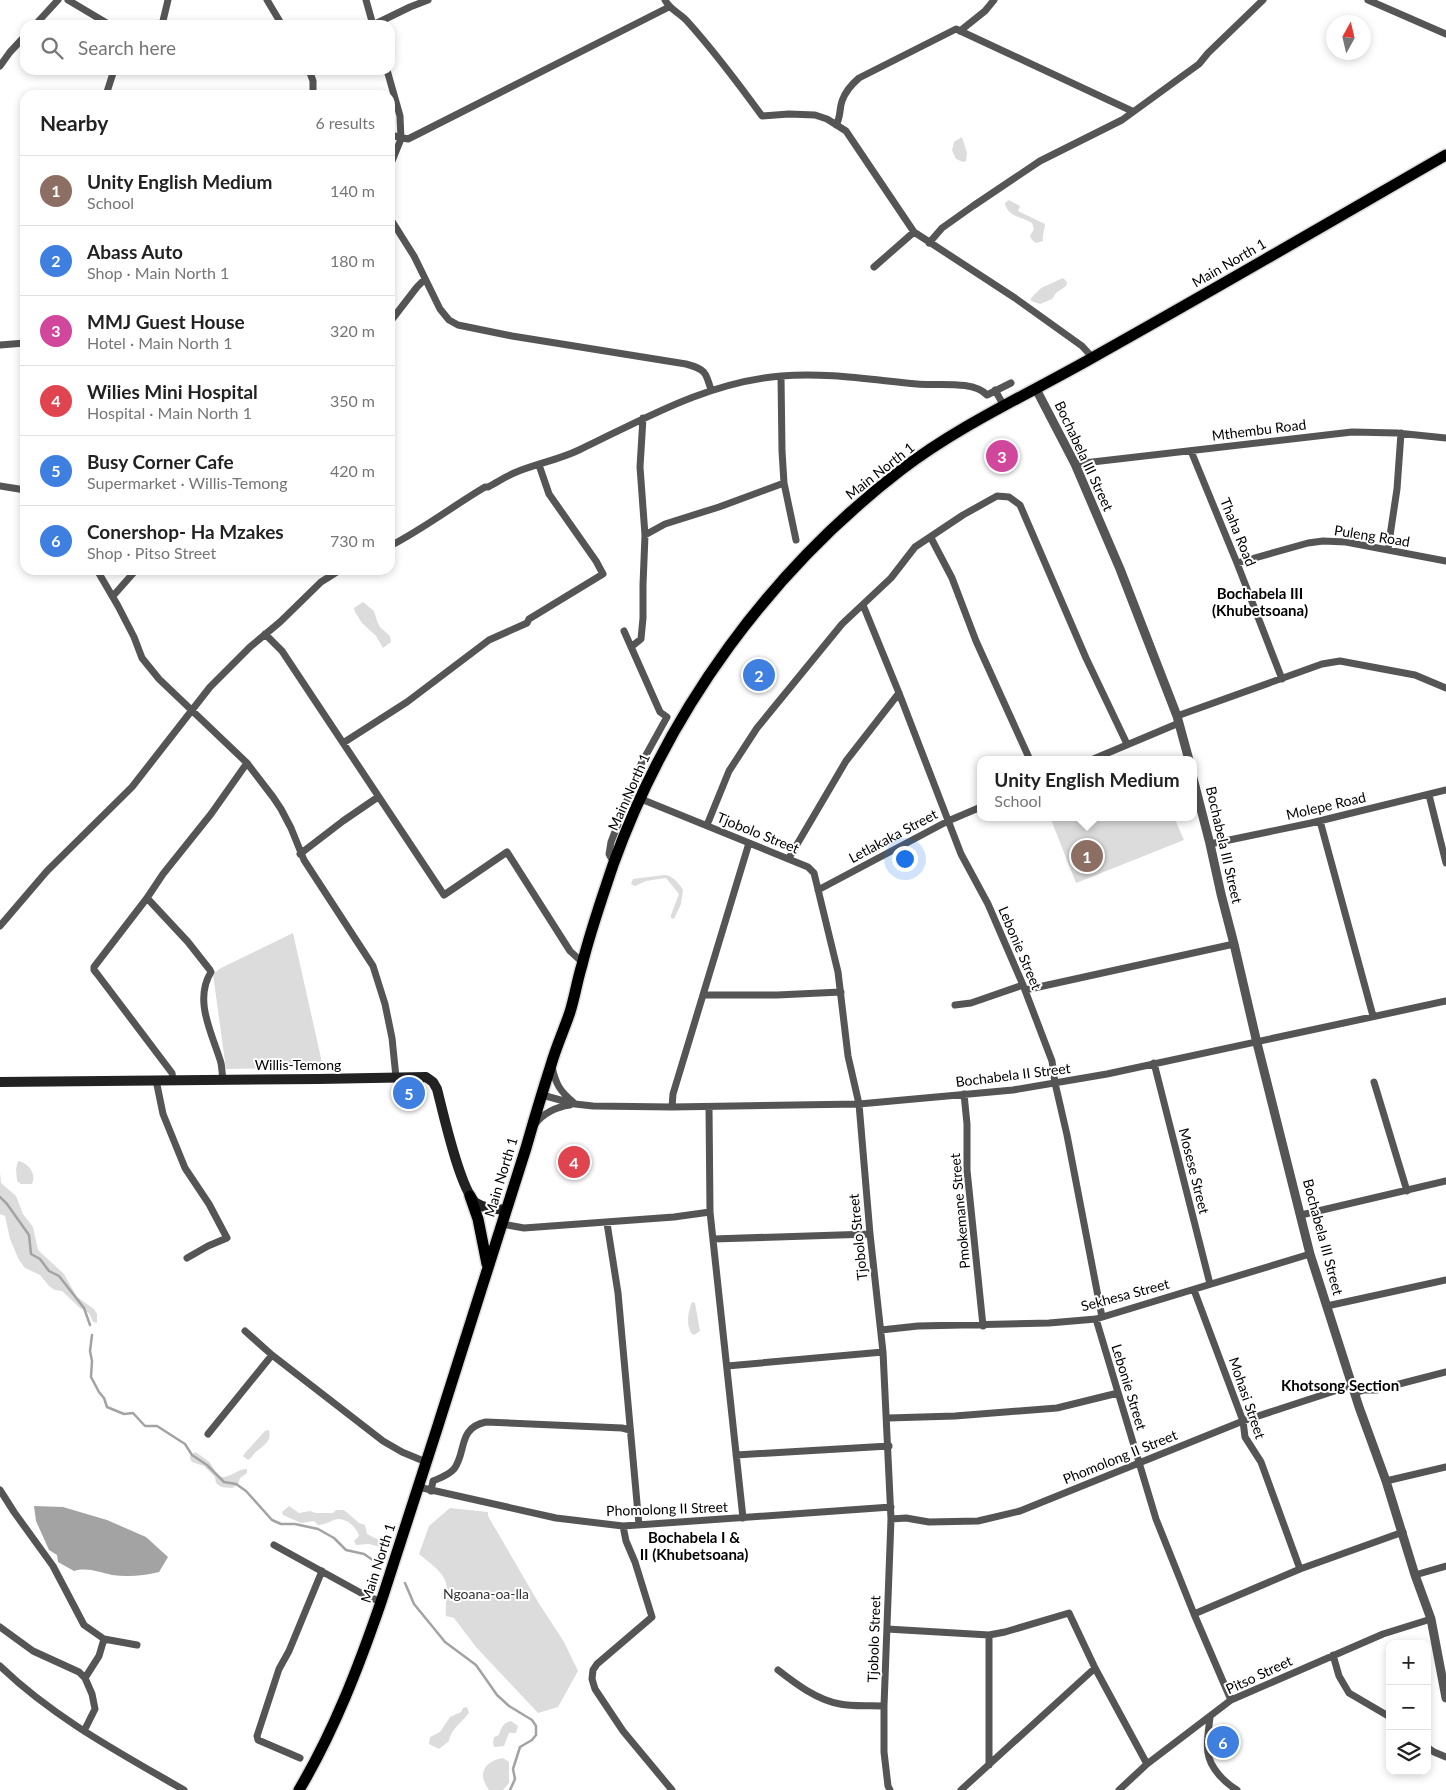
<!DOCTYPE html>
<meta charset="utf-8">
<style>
:root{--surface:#fff;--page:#f6f6f6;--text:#222;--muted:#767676;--line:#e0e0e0;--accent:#db2777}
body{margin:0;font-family:Lato,sans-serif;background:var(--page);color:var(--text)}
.controls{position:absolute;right:15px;bottom:15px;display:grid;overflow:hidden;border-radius:10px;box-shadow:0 2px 8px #0003}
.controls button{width:45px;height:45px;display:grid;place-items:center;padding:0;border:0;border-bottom:1px solid var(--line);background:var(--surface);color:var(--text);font:25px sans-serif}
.compass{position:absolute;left:1326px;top:15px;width:45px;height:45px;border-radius:50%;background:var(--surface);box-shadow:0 2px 8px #0003;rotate:8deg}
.you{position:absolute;left:904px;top:858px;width:18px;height:18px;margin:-12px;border:4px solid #fff;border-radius:50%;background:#1a73e8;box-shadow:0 0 0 8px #1a73e833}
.badge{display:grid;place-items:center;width:32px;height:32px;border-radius:50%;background:var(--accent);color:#fff;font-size:16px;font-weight:700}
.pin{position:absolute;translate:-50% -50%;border:2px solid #fff;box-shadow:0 1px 5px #0006}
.popup{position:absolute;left:977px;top:756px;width:220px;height:65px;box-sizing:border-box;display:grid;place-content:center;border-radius:10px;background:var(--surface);filter:drop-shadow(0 1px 4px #0005);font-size:16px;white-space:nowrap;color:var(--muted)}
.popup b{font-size:19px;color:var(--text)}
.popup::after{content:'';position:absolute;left:50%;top:100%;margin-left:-10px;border:10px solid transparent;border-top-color:var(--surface)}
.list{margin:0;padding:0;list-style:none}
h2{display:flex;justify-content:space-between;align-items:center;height:65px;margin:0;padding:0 20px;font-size:21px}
h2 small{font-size:16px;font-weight:400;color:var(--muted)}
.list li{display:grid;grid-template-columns:32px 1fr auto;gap:15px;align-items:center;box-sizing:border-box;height:70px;padding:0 20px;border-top:1px solid var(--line)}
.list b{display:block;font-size:19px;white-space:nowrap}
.list p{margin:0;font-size:16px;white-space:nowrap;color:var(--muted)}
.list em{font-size:16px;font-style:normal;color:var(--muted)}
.icon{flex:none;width:28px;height:28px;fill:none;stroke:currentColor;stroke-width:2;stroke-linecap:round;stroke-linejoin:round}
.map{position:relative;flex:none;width:1446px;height:1790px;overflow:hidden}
.search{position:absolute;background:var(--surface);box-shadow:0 2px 8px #0003;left:20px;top:20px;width:375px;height:55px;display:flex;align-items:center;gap:12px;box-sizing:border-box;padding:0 18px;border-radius:15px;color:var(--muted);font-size:19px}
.panel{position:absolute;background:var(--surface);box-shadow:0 2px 8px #0003;left:20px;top:90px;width:375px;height:485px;border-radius:15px}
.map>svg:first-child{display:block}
</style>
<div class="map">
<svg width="1446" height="1790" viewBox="0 0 1446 1790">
<rect width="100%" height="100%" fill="#fff"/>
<path fill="#dcdcdc" d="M962,137L967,153L966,161L963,162L956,159L952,150L954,142Z
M1009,200L1020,206L1018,211L1045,224C1045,230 1042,234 1043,241L1036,243L1032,240L1030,236L1034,229L1032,223C1023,217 1007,217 1005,203Z
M1063,278L1067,282L1066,286L1056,293L1052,299L1040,304L1031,301V298L1041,288Z
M363,602L374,611L377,621L380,627L390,636L391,642L383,648L376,636L362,623L355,612L354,608Z
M1050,817H1174L1184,840L1076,883Z
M664,875C672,875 679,883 683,890L681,904L674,919L671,918V915L679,894L666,878L646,881L635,886L631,884L633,879Z
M293,933L323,1067L226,1069L213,974L221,968Z
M18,1161C28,1163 37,1173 32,1184H21L17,1181L16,1169Z
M0,1172L1,1183L16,1196L23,1214L33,1227L38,1250L64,1274L77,1297L94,1309L97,1314V1323L93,1322L89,1313L80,1308L62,1291L55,1290L49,1286L40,1275L25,1268L19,1260L10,1239L5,1216L0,1214Z
M692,1302L695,1303L700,1331L694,1335L691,1333C686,1322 688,1313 692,1302Z
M269,1430C272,1441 264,1445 257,1451C254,1453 252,1458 248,1460L243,1456L245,1453L265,1431Z
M195,1452C199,1454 204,1458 208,1461C214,1465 215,1478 224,1477C232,1476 238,1469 247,1469V1473L240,1478L238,1485L232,1488L221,1487L216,1483L215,1477L204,1466L192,1462L190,1459V1456Z
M289,1506L299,1513L310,1511L316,1513H333L336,1510H344L359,1523L365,1525L367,1534L381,1541L380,1547L369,1544L356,1545L354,1541L359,1536C357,1528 348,1519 338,1519C331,1520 326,1525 318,1525L314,1521L301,1523L283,1515L282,1512Z
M450,1508L488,1512V1516L538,1602L564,1642L578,1671L558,1707L538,1713L476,1647L454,1618L446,1616C445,1607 448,1588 446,1583C443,1571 428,1562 419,1554L429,1526Z
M467,1707L469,1713C462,1722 450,1730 449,1741L439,1749L429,1744L430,1737L440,1732L450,1717L461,1712L463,1708Z
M511,1721L518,1726L516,1733H509L504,1746L494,1747L493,1742L494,1737L499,1735C501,1728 503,1723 511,1721Z
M503,1758L509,1762V1783L503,1790H489C477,1774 484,1761 503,1758Z"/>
<path fill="#a3a3a3" d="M34,1506L63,1507L107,1520L146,1537L168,1557L159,1572C143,1576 128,1577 112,1575C99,1572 87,1567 74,1571L58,1562L57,1555L49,1550L36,1521Z"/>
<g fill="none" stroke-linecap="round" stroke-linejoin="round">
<path stroke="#a3a3a3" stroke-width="2.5" d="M0,1197L7,1204L29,1235L31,1254L40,1259L49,1271L59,1276L84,1308L90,1325
M92,1335L90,1351L92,1361L91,1377L99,1392L104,1398L107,1407L124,1414L133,1413L145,1426H157L185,1444L192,1455L207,1465L224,1482L236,1484L246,1491L272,1520L281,1524H295L318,1529L334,1538L346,1550L364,1554L380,1565
M405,1583L414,1604L445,1642L476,1665L497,1695L509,1706L532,1720L536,1726V1735L532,1740L520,1747L513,1769L515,1779L510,1790"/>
<defs>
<path id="primary" d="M470,1196L478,1219L487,1264
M299,1790C334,1731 359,1666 381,1602C430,1451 479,1299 526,1148C534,1120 542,1093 551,1065C556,1047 564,1030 570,1012C575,996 577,981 582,965C590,932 602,898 613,865C669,709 770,571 901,470C961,424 1033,392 1099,354C1215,289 1330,222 1446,155"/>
</defs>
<use href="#primary" stroke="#dbdbdb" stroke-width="14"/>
<path stroke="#555" stroke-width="7" d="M68,0L110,25
M267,0L282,25
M366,0L373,25
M665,0C670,10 680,13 687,21C714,51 738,83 762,116L789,114L815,115L827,119L846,131L914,232L1015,298L1082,346L1093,358
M1368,0L1446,34
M35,25L58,0
M162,25L168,0
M373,25L410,7L428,0
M960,31L985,11L994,0
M0,66L10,52L25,36
M309,70L313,81V95
M387,70L400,116L401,139L390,166
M106,95L114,70
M836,125C841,117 839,110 842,101C845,92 852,84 859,78L956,29L1132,111
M390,135L408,139L420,133L669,7
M390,218L414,256L440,309L449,320L458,325L512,336L686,364C705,369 706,372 711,390
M929,243L942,228L973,206L1040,161L1122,120L1199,64L1208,53L1263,0
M874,267L914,232
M390,322L417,287L425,279
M0,345L25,343
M781,376L782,451L784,483L796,540
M995,390L1004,406
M1191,451L1237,563L1282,679
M1075,464L1352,432L1397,433L1446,438
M0,486L25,490
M645,535L665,524L719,507L784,483
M931,538L952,578L976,641L1030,760
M390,546C423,529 453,506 485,487H488C496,483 505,477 514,473C535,464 558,460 579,450C644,419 707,382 781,376C826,372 873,380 917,384C937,386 973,380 987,395L1011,383
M1388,549L1397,489L1401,433
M1237,563L1308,543L1323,541L1346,542L1446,561
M97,570L118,606L134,637L142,658L159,679L247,763L273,797L281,809L291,828L304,860L373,966L385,1004L392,1038L396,1077
M113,596L136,570
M863,605L899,693L961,854L988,904L1023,985L1052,1061L1055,1083L1067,1135L1102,1317
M265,634L282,651L444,895L507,852L570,951L582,962
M631,647L641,639L643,618V585L645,535L640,467L643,418
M1177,716L1322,664L1340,661L1415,675L1446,688
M343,743L407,702L489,640L527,623L529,619L603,574L596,561L549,494L539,465
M1091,760L1179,723
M1429,795L1446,863
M641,799L808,867L814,873L838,972L848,1056L859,1104L870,1234L883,1352L891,1519L884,1706V1752L888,1786L890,1790
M1320,821L1373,1016
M707,825L729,771L757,728L842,624L891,578L915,547L963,515L997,496L1009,497L1020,505L1086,658L1127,744
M1210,844L1311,823L1446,790
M300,854L343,821L378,797
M789,858L846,761L899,693
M614,863L609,854L611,842L641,764L667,717L660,712L624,631
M818,890L948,821L981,807
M147,898L188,942L210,970L211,972C193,1001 213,1035 221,1063C222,1068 222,1074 223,1079
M0,926L47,871L132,787L210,687L250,647L280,622L321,582L340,570
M1025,990L1234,944
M703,995H777L841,992
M955,1005L971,1003L1023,985
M1154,1063L1210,1284
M552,1067C556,1085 560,1091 574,1103
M156,1080L163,1114L185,1168L209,1204L227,1238L208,1246L187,1258
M173,1080L172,1073L98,975L94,970V967L147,898L163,874L211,814L247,763
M1374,1082L1407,1191
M964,1094L967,1124V1170L983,1326
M542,1095L575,1104L593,1106L672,1107L859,1104L1013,1090L1107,1074L1446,1001
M672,1107L673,1094L749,843
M709,1107L710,1212
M535,1124C544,1113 555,1107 570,1105
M1301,1215L1446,1181
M607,1223L618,1293L639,1525
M502,1224L524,1228L674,1217L710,1212L743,1518
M713,1239L870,1234
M1194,1290L1243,1421L1245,1437L1261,1462L1300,1569
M1327,1306L1446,1280
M1096,1319L1156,1519L1194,1614L1231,1700
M881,1330L918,1326L1049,1323L1096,1319L1310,1254
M245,1331L272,1355L383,1441L402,1452L426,1462
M727,1366L883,1352
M1355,1393L1364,1390H1376L1446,1372
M888,1418L955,1416L1057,1408L1118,1393
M208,1434L272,1355
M736,1455L889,1446
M1386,1481L1446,1467
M418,1487L556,1518L623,1526L891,1507
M0,1490L14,1512L53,1566L84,1625L104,1639L99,1656L85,1678L92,1694L95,1709L84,1731
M431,1491L433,1481C440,1478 449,1475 454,1469C467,1452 457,1428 486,1422L622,1428L630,1430
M891,1519L906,1518L929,1522L978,1521L1020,1511L1243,1421L1353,1385
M623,1526L626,1541L635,1562L652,1617L597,1664L593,1670L592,1679L595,1689L623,1731L672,1790
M274,1545L361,1593L381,1602
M1415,1575L1446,1566
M1194,1614L1300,1569L1403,1532
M0,1627L33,1651L79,1672L85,1678
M887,1629L989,1635L1005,1632L1069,1613L1095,1668L1147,1764
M989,1635V1765
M104,1639L137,1645
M1333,1655L1339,1676L1349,1693L1390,1717
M0,1666C54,1718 120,1753 184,1790
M778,1670C796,1684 817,1700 840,1704C854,1707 870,1705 884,1706
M1210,1717C1209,1728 1206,1742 1208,1753C1210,1768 1225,1783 1237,1790
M1427,1747L1434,1752L1446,1757
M300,1758L258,1740L257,1736L279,1669L289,1651L322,1571
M961,1790L1095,1668
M1119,1790L1147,1764L1231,1700L1383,1634L1431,1619"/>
<path stroke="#555" stroke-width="9" d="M1036,389L1075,464L1120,569L1177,716L1189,760
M1193,778L1210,844L1221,894L1234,944L1257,1043L1310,1254L1359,1407L1386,1481L1415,1575L1431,1619L1446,1698"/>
<path stroke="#222" stroke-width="10" d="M0,1082L318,1079L426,1077L433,1082L437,1089C443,1112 460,1190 476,1203C485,1209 496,1209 506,1210"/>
<use href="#primary" stroke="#000" stroke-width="11"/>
</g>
<g text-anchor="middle" stroke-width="4" stroke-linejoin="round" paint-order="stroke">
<g font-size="14" fill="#000" stroke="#fff">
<text transform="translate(1229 263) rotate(-30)" y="5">Main North 1</text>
<text transform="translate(1259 430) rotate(-7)" y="5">Mthembu Road</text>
<text transform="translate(1084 456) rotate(65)" y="5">Bochabela III Street</text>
<text transform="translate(880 471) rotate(-38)" y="5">Main North 1</text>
<text transform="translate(1238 532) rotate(68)" y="5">Thaha Road</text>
<text transform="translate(1372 536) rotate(9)" y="5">Puleng Road</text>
<text transform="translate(629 792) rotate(-66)" y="5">Main North 1</text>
<text transform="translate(1326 806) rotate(-13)" y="5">Molepe Road</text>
<text transform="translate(758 833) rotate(22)" y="5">Tjobolo Street</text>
<text transform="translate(893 836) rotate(-28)" y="5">Letlakaka Street</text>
<text transform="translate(1224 845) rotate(77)" y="5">Bochabela III Street</text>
<text transform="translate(1020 948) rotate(67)" y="5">Lebonie Street</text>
<text x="298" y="1070">Willis-Temong</text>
<text transform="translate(1013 1075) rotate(-7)" y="5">Bochabela II Street</text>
<text transform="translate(1194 1171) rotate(76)" y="5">Mosese Street</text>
<text transform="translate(501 1177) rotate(-73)" y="5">Main North 1</text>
<text transform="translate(960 1211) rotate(-95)" y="5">Pmokemane Street</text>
<text transform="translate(858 1237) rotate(-96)" y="5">Tjobolo Street</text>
<text transform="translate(1323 1237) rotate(75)" y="5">Bochabela III Street</text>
<text transform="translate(1125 1295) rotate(-15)" y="5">Sekhesa Street</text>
<text transform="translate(1129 1387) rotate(73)" y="5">Lebonie Street</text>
<text transform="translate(1247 1398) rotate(71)" y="5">Mohasi Street</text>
<text transform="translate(1120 1457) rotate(-22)" y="5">Phomolong II Street</text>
<text transform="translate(667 1509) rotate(-2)" y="5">Phomolong II Street</text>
<text transform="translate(378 1563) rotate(-72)" y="5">Main North 1</text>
<text transform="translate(874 1639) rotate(-88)" y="5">Tjobolo Street</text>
<text transform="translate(1259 1675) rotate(-25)" y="5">Pitso Street</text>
</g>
<g font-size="14" fill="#333" stroke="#fff">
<text x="486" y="1599">Ngoana-oa-lla</text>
</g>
<g font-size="15" font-weight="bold" fill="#000" stroke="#fff">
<text x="1260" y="599">Bochabela III<tspan x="1260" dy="17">(Khubetsoana)</tspan></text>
<text x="1340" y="1391">Khotsong Section</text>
<text x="694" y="1543">Bochabela I &amp;<tspan x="694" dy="17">II (Khubetsoana)</tspan></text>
</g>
</g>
</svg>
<div class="controls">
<button>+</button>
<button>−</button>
<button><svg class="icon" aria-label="layers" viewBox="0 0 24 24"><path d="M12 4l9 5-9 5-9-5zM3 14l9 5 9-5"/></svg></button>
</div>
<svg class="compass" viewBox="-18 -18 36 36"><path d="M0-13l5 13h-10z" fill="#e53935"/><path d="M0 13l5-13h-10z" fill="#767676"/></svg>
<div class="you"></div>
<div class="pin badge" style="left:1087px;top:856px;background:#8d6e63">1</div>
<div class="popup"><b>Unity English Medium</b>School</div>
<div class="pin badge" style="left:759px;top:675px;background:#3f7fe0">2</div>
<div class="pin badge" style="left:1002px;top:456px;background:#d1479c">3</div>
<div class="pin badge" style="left:574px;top:1162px;background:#e0444e">4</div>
<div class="pin badge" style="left:409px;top:1093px;background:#3f7fe0">5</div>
<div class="pin badge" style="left:1223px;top:1742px;background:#3f7fe0">6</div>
<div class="search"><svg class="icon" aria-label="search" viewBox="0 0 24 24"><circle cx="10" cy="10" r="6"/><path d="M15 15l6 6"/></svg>Search here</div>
<section class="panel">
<h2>Nearby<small>6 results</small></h2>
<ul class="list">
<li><span class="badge" style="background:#8d6e63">1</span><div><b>Unity English Medium</b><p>School</p></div><em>140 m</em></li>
<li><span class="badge" style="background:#3f7fe0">2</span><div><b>Abass Auto</b><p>Shop · Main North 1</p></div><em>180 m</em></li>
<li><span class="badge" style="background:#d1479c">3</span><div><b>MMJ Guest House</b><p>Hotel · Main North 1</p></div><em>320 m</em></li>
<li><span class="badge" style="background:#e0444e">4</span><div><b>Wilies Mini Hospital</b><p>Hospital · Main North 1</p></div><em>350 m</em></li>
<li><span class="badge" style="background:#3f7fe0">5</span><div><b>Busy Corner Cafe</b><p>Supermarket · Willis-Temong</p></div><em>420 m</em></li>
<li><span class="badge" style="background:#3f7fe0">6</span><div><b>Conershop- Ha Mzakes</b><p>Shop · Pitso Street</p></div><em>730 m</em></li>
</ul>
</section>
</div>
